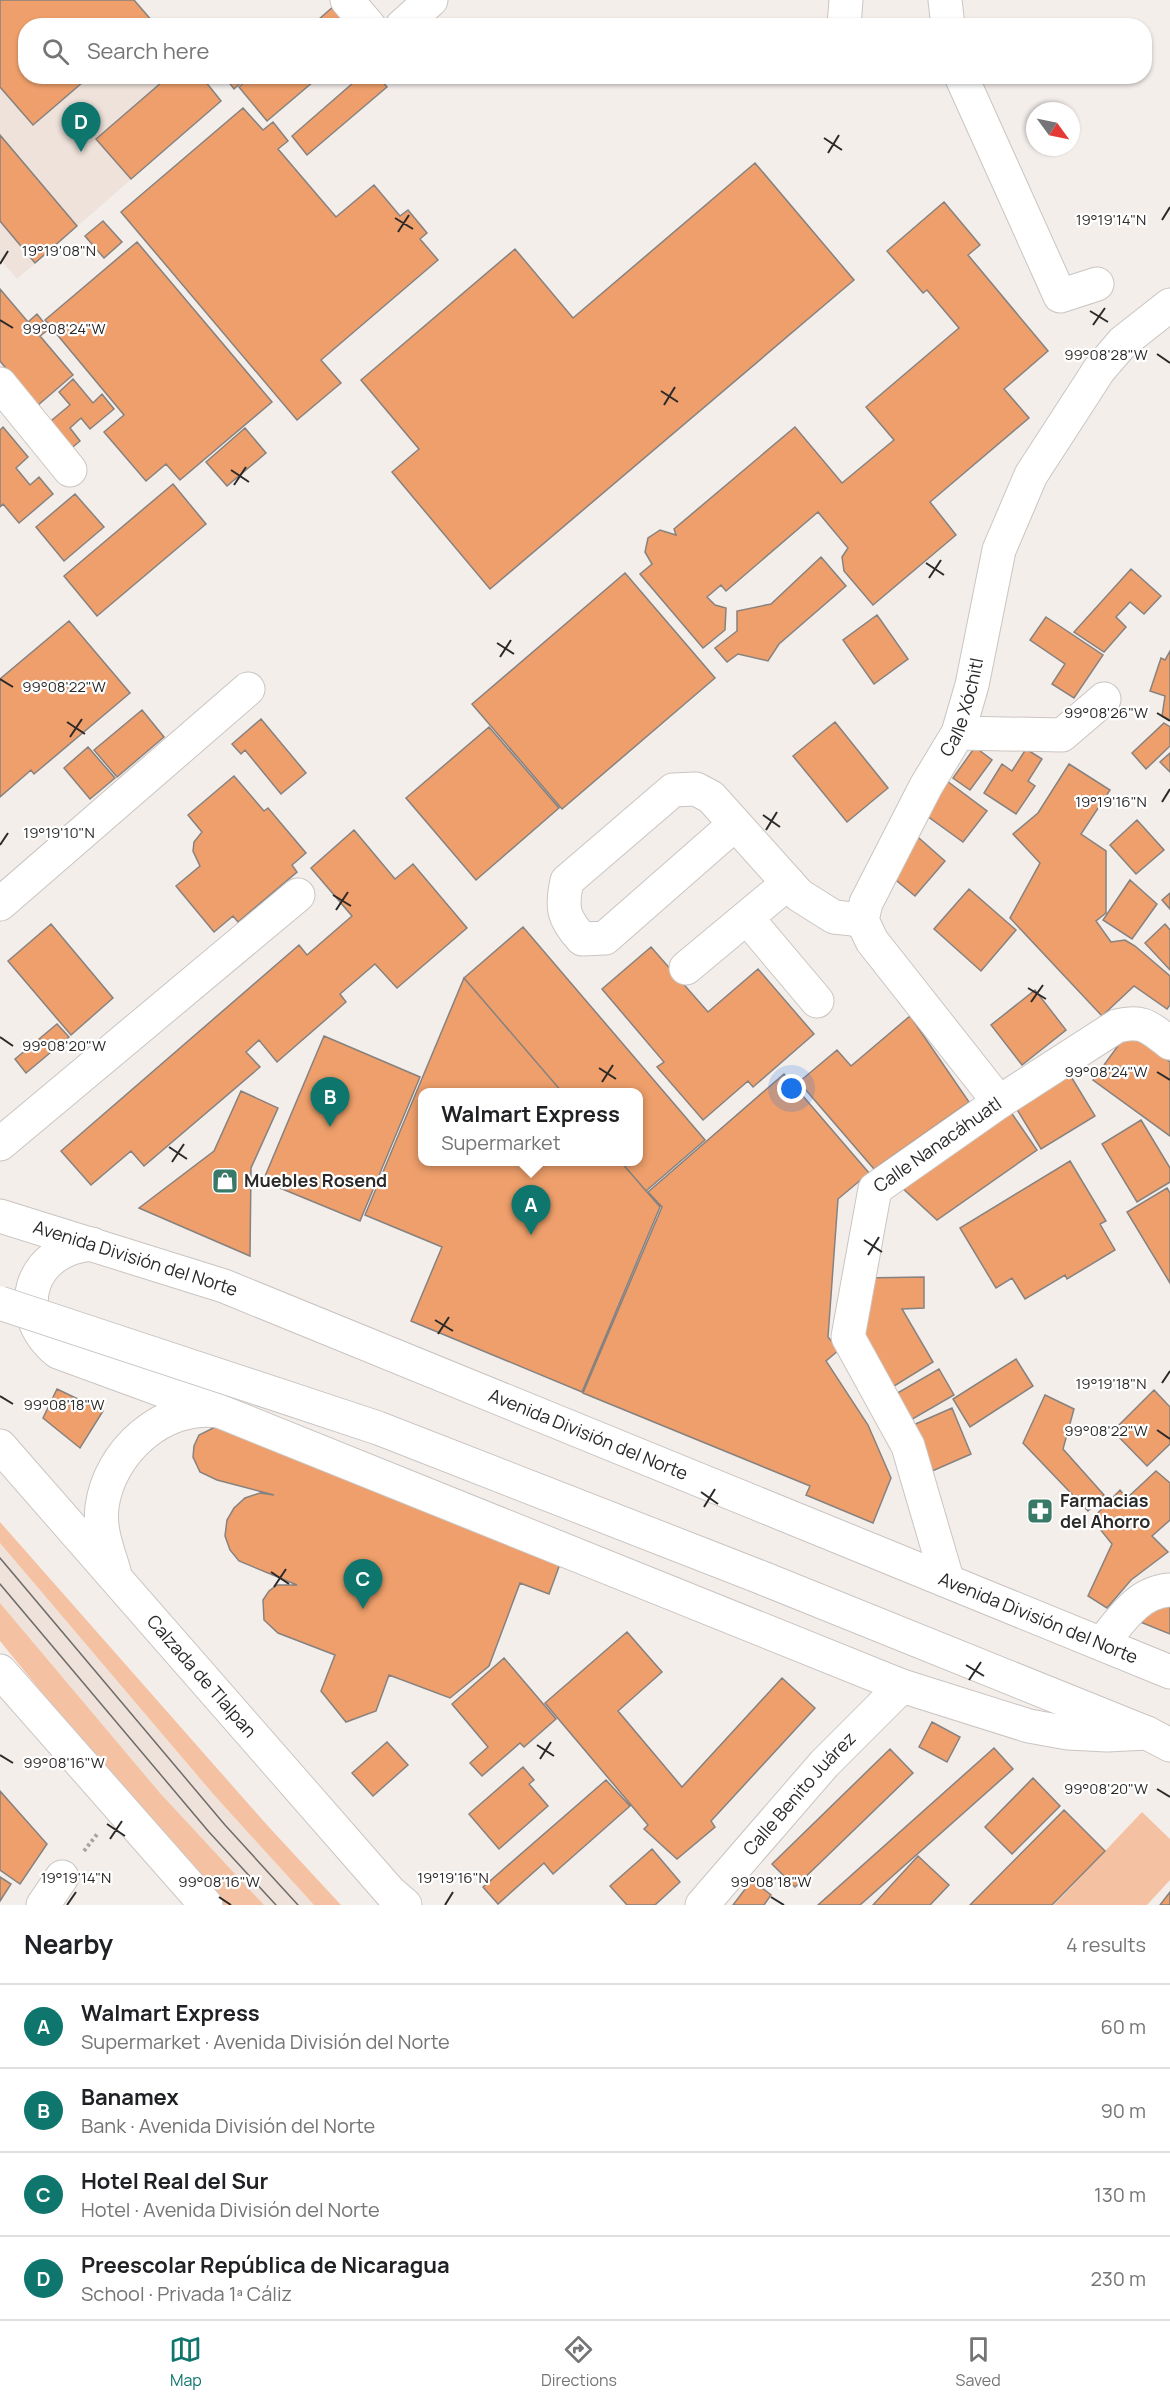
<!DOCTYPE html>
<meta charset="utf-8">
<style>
:root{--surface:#fff;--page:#f2f2f2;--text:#202124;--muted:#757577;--line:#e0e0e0;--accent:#0f766e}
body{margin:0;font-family:Manrope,sans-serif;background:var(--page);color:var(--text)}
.compass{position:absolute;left:1026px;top:102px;width:54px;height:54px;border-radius:50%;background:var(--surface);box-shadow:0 2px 4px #0004;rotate:123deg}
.you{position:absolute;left:792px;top:1089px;width:21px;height:21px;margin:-15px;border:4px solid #fff;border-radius:50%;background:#1a73e8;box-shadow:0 0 0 9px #1a73e833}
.badge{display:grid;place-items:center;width:39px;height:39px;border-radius:50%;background:var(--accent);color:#fff;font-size:20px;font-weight:700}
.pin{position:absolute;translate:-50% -50px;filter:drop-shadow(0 2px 3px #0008)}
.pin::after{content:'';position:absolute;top:32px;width:21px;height:18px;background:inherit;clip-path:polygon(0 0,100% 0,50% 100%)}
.popup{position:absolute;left:418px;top:1088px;width:225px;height:78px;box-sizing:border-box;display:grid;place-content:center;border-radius:12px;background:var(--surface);filter:drop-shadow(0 2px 4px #0005);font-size:20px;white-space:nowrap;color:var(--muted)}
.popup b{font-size:22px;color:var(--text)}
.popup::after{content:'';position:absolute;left:50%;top:100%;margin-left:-12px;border:12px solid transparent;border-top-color:var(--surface)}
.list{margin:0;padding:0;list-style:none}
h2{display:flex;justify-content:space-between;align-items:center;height:78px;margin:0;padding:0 24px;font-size:26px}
h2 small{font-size:20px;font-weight:400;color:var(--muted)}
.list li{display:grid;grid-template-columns:39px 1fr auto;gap:18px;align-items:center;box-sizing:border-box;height:84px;padding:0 24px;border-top:2px solid var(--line)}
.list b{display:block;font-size:22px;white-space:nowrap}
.list p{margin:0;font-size:20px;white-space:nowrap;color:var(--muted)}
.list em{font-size:20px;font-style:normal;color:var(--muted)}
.icon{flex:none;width:33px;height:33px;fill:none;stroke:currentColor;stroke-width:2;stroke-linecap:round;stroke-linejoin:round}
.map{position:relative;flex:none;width:1170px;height:1905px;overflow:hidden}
.search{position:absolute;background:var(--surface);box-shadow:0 2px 4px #0004;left:18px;right:18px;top:18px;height:66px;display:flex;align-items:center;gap:15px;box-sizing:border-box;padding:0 21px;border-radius:24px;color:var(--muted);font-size:22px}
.sheet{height:414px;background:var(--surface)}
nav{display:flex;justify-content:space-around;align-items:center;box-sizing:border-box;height:84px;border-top:2px solid var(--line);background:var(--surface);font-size:16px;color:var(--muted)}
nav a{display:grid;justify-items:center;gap:3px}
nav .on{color:var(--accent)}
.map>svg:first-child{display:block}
</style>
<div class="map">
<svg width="1170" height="1905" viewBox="0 0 1170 1905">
<rect width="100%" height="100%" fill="#f4eeeb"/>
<path fill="#eee2da" d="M90,77H201L221,101L17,279L0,259V87L33,125Z
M0,1543L214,1795L314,1905H264L160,1793L0,1603Z"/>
<path fill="#f4c2a3" d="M0,1522L267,1825L341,1905H314L214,1795L0,1543Z
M0,1603L160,1793L264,1905H222L126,1796L0,1641Z
M1142,1812L1170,1839V1880L1147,1905H1054Z"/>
<path fill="#ee9f6b" stroke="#87827f" stroke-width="1.5" d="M0,0H134L153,22L149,26H26V76H90L33,125L0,87Z
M334,6L351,26H311Z
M169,76H201L221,101L131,179L96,139Z
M224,76H248L234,89Z
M252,76H320L267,121L239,87Z
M361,76H378L387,87L307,155L292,136Z
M243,108L263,130L273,122L288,141L278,149L336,217L374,185L400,216L408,210L427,233L420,239L438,260L321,360L341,383L297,420L121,212Z
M0,135L77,226L35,263L0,221Z
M755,163L854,280L490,589L392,472L419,449L361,380L515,249L573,318Z
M944,202L980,245L968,255L1048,351L1004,389L1029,418L930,502L956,535L873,605L844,571L842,557L848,548L818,512L726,591L721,585L707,597L715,605L726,608L725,630L703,648L640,574L652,564L645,552L648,538L660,530L676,535L674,529L795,427L842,483L894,440L866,407L959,328L927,290L923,293L887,251Z
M103,221L122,242L104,258L85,236Z
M137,242L272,402L180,480L166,464L146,481L104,432L124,415L45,320Z
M0,289L28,322L37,314L49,329L40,336L73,375L37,406L0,361Z
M73,379L93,403L102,394L114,409L90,429L81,418L70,428L80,441L68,451L46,425L70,405L59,392Z
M3,427L28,457L16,468L30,485L39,477L53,494L19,523L3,504L0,507V430Z
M245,428L266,453L227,486L206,462Z
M173,484L206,524L97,616L64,576Z
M75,494L104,527L64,561L36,527Z
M821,557L846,586L779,644L768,661L738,654L727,662L715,648L737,631V611L771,604Z
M1131,569L1161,596L1144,614L1130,602L1116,617L1126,627L1104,652L1074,632Z
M625,573L715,678L562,809L472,704Z
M877,615L908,659L874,684L843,640Z
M1046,617L1103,655L1074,698L1052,684L1065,664L1030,640Z
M69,621L130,693L34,774L31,770L0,797V679Z
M1170,651V720L1162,716L1165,696L1150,691L1161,658L1165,660Z
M142,710L164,737L117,777L94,750Z
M261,719L306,773L281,794L245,750L241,754L232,744Z
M835,722L888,788L847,822L793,756Z
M1164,723L1170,727V746L1146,769L1132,753Z
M489,727L559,808L476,880L406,798Z
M88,747L115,778L90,799L64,768Z
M975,747L992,760L970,790L953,778Z
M1026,749L1042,759L1028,781L1035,786L1016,814L984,793L1002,764L1012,771Z
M1170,753V772L1160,762Z
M1069,764L1110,790L1081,834L1106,851V913L1096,921L1111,942L1125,940L1135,946L1170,976V1005L1167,1009L1134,986L1102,1016L1010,918L1040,863L1013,834L1038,813Z
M234,776L264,811L268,808L306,853L292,865L297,872L238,922L233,916L214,932L176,886L200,866L193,851L194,842L202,832L188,815Z
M947,781L987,811L963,842L923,813Z
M1137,820L1164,850L1136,874L1110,845Z
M354,830L395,879L413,864L467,928L397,988L375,964L340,994L346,1002L277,1062L259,1040L246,1052L260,1067L144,1166L131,1151L91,1185L61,1151L299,945L307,955L352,916L311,868Z
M911,831L945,861L915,896L885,871Z
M1130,880L1157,904L1132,939L1103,920Z
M969,889L1016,930L981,971L934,929Z
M1170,893V909L1162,900Z
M51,924L113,998L71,1035L8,961Z
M1165,924L1170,930V970L1145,943Z
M523,927L705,1140L646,1191L621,1162H639V1092H562L464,978Z
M651,947L708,1012L758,969L814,1034L753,1087L748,1081L703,1120L657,1067L664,1062L602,989Z
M464,978L562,1092H423V1162H621L660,1207L582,1392L411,1321L442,1247L365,1215Z
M1035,990L1066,1030L1022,1065L991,1025Z
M910,1016L969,1102L874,1169L799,1082L837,1050L851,1066Z
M57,1024L69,1037L26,1073L15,1059Z
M1128,1032L1170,1062V1136L1093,1080Z
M324,1036L420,1077L360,1221L263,1181Z
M1067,1070L1095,1116L1041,1149L1013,1103Z
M784,1074L869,1173L838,1199L828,1337L839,1350L826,1361L868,1425L891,1478L873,1523L806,1495L810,1486L583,1393L662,1207L648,1192Z
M241,1091L278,1108L251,1168L250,1256L139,1208L214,1151Z
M1008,1108L1037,1150L937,1220L898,1184Z
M1141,1120L1170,1168V1182L1137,1202L1102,1144Z
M1070,1161L1106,1221L1100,1224L1115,1250L1067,1279L1065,1275L1025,1299L1012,1278L996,1288L960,1228Z
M1167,1188L1170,1193V1283L1127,1212Z
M924,1277V1308L902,1309L933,1362L891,1388L854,1325L862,1278Z
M1016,1359L1033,1386L970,1427L953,1399Z
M939,1369L954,1395L909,1421L894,1395Z
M57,1389L103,1411L80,1448L43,1418Z
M1154,1390L1170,1407V1444L1147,1466L1113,1431Z
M1045,1395L1074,1409L1063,1449L1104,1495L1088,1511L1023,1443Z
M952,1408L971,1454L930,1472L911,1426Z
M219,1425L564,1553L549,1594L520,1583L489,1666L450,1698L389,1675L376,1711L346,1722L321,1691L335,1655L278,1633L264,1620L263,1600L269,1591L277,1585H297L239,1561L230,1550L225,1536L227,1520L234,1508L245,1498L260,1493L274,1495L217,1480L200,1472L193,1457L194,1446L199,1435Z
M1156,1471L1170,1483V1520L1152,1536L1168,1552L1131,1580L1107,1608L1088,1596L1112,1544L1092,1519L1120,1490L1127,1498Z
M1170,1603V1634L1138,1621L1142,1611Z
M627,1632L662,1672L618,1711L682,1787L782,1678L815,1708L711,1821L715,1827L677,1859L644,1829L648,1825L545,1703Z
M504,1658L556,1719L524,1747L520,1743L482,1776L470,1763L488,1747L452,1704Z
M932,1722L960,1737L947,1762L919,1747Z
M387,1742L408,1765L373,1796L352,1773Z
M994,1748L1013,1769L860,1905H818Z
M890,1749L913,1773L795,1887L772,1864Z
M523,1767L534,1780L529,1784L548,1806L499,1849L469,1814Z
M1033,1778L1060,1806L1012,1854L985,1827Z
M606,1780L630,1806L553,1874L544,1863L498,1904L483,1887Z
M0,1791L47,1844L20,1884L0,1870Z
M1064,1810L1105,1851L1052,1905H970Z
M652,1849L680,1882L655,1905H627L610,1886Z
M918,1856L949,1885L930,1905H873Z
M0,1877L11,1884L0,1901Z
M752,1880L771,1895L764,1905H733Z
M1170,1892V1905H1160Z"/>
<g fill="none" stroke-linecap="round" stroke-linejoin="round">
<defs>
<g id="minor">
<path d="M347,0L369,26"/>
<path d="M945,0L948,26"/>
<path d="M402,26L431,0"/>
<path d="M844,26L846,0"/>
<path d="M961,76L1060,296L1097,284"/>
<path d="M0,384L70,470"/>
<path d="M958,733L1062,735L1104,699"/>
<path d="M735,824L605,938L582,939C563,918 561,908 567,881L673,790L696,789L711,797L799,895L834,917L862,920"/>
<path d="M0,904L248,689"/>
<path d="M747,918L817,1001"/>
<path d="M686,968L788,883"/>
<path id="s1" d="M999,1102L872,941L862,920L866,903L926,786L958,733L972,685L999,550L1031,475L1099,370L1123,342L1170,305"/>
<path d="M0,1144L298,895"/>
<path id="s2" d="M947,1579L908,1446L848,1337L875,1189L999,1102L1117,1026C1143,1019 1150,1028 1170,1043"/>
<path d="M1103,1642C1122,1619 1138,1592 1170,1590"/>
<path d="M43,1905L62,1877"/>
<path id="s3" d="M702,1905L824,1764L902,1686"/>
</g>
<g id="major">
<path id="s4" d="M0,1216L224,1286L1170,1672"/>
<path d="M92,1244C30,1249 10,1313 58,1352L219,1411L902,1686L1029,1726L1068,1733L1107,1735L1147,1733"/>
<path d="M765,1579L1147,1733L1170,1745"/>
</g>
<g id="highway">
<path id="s5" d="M0,1446L390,1892L405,1905"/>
<path d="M114,1571C108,1551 99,1529 102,1507C109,1452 163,1403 219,1411"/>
<path d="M0,1671L206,1905"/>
</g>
</defs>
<use href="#minor" stroke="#cac5c2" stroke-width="35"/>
<use href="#major" stroke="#cac5c2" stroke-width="35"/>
<use href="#highway" stroke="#cac5c2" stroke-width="35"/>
<path stroke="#a7a3a1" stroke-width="4" stroke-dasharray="3 3" stroke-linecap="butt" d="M84,1851L98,1833"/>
<use href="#minor" stroke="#fff" stroke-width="33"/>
<use href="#major" stroke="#fff" stroke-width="33"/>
<use href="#highway" stroke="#fff" stroke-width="33"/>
<path stroke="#6e6b69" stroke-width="1.5" d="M0,1558L225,1825L298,1905
M0,1584L209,1832L276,1905"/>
<defs>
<path id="major-bridge" d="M0,1303L378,1428L765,1579"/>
</defs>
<use href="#major-bridge" stroke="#cac5c2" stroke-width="35" stroke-linecap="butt"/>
<use href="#major-bridge" stroke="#fff" stroke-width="33"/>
</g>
<path fill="none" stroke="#2c2a29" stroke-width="2" d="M824,138L842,150M828,153L839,135M395,218L413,229M1162,220L1170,207M398,232L409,215M0,264L8,251M1090,311L1108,322M0,320L13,328M1093,325L1105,308M1157,354L1170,363M661,391L678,402M664,405L675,387M231,470L249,482M234,485L246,467M926,563L944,575M929,578L941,560M497,643L514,654M500,657L511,640M0,679L13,687M1157,713L1170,721M67,722L85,734M70,737L82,719M1162,802L1170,789M763,815L780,827M766,830L777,812M0,845L8,833M333,895L351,906M336,910L348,892M1028,988L1046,999M1031,1002L1043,985M0,1037L13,1046M599,1068L616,1079M1157,1072L1170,1080M602,1082L613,1065M169,1147L187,1159M172,1162L184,1144M864,1240L882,1252M868,1255L879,1237M435,1320L453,1331M438,1334L449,1317M1162,1383L1170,1371M0,1396L13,1404M1157,1430L1170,1439M701,1492L718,1504M704,1507L715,1489M271,1572L289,1584M274,1587L286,1569M966,1665L984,1676M969,1680L981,1662M537,1745L554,1756M0,1755L13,1763M540,1759L551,1742M1157,1789L1170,1797M107,1824L125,1836M110,1839L122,1821M219,1897L231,1905M771,1897L784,1905M67,1905L76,1892M445,1905L453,1892"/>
<defs>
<symbol id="shop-square" viewBox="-11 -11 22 22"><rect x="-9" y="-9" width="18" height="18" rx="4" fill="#397967" stroke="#fff"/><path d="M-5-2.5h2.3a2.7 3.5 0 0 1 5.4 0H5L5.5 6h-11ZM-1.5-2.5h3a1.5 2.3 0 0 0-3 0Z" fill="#fff"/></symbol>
<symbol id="pharmacy-square" viewBox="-11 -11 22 22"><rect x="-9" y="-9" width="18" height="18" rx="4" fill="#397967" stroke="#fff"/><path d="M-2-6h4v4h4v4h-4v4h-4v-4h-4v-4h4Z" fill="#fff"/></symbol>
</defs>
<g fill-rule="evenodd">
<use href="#shop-square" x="210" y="1166" width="30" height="30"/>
<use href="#pharmacy-square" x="1025" y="1496" width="30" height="30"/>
</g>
<g text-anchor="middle" stroke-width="4.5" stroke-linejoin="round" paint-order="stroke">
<g font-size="18" fill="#2c2a29" stroke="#fff">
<text dy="6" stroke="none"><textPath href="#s1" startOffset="465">Calle Xóchitl</textPath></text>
<text dy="6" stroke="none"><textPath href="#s2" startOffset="490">Calle Nanacáhuatl</textPath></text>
<text dy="6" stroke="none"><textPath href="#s4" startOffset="142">Avenida División del Norte</textPath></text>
<text dy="6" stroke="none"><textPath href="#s4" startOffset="628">Avenida División del Norte</textPath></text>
<text dy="6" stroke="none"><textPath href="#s4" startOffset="1114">Avenida División del Norte</textPath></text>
<text dy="6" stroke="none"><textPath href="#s5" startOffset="306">Calzada de Tlalpan</textPath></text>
<text dy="6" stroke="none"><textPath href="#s3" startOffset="148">Calle Benito Juárez</textPath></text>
</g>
<g font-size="18" font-weight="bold" fill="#2c2a29" stroke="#fff" text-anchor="start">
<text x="244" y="1187">Muebles Rosend</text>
<text x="1060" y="1507">Farmacias<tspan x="1060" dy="21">del Ahorro</tspan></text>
</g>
</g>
<g font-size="15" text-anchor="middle" fill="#2c2a29" stroke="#fff" stroke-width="4.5" stroke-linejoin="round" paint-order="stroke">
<text x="1111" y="225">19°19'14"N</text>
<text x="59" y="256">19°19'08"N</text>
<text x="64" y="334">99°08'24"W</text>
<text x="1106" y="360">99°08'28"W</text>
<text x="64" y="692">99°08'22"W</text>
<text x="1106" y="718">99°08'26"W</text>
<text x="1111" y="807">19°19'16"N</text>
<text x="59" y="838">19°19'10"N</text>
<text x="64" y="1051">99°08'20"W</text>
<text x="1106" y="1077">99°08'24"W</text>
<text x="1111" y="1389">19°19'18"N</text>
<text x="64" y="1410">99°08'18"W</text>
<text x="1106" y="1436">99°08'22"W</text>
<text x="64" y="1768">99°08'16"W</text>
<text x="1106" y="1794">99°08'20"W</text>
<text x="76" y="1883">19°19'14"N</text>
<text x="453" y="1883">19°19'16"N</text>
<text x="219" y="1887">99°08'16"W</text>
<text x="771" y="1887">99°08'18"W</text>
</g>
</svg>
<svg class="compass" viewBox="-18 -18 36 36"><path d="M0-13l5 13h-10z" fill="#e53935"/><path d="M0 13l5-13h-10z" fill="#757577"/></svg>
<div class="you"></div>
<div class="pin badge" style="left:531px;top:1235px">A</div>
<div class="popup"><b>Walmart Express</b>Supermarket</div>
<div class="pin badge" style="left:330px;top:1127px">B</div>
<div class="pin badge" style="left:363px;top:1609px">C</div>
<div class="pin badge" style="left:81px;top:152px">D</div>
<div class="search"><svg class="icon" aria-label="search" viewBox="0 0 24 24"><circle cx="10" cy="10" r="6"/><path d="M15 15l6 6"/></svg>Search here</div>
</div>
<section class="sheet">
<h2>Nearby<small>4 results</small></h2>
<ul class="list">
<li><span class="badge">A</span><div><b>Walmart Express</b><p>Supermarket · Avenida División del Norte</p></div><em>60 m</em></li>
<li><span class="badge">B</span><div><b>Banamex</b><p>Bank · Avenida División del Norte</p></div><em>90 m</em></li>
<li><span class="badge">C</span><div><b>Hotel Real del Sur</b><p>Hotel · Avenida División del Norte</p></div><em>130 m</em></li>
<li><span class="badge">D</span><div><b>Preescolar República de Nicaragua</b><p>School · Privada 1ª Cáliz</p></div><em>230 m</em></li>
</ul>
</section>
<nav>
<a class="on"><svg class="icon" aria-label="map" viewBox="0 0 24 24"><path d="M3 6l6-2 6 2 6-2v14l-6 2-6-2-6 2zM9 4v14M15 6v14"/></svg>Map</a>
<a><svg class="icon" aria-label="directions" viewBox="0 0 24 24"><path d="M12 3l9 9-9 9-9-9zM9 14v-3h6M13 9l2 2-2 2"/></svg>Directions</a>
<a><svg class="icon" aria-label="saved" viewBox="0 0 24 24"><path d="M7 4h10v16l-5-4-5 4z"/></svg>Saved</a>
</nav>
